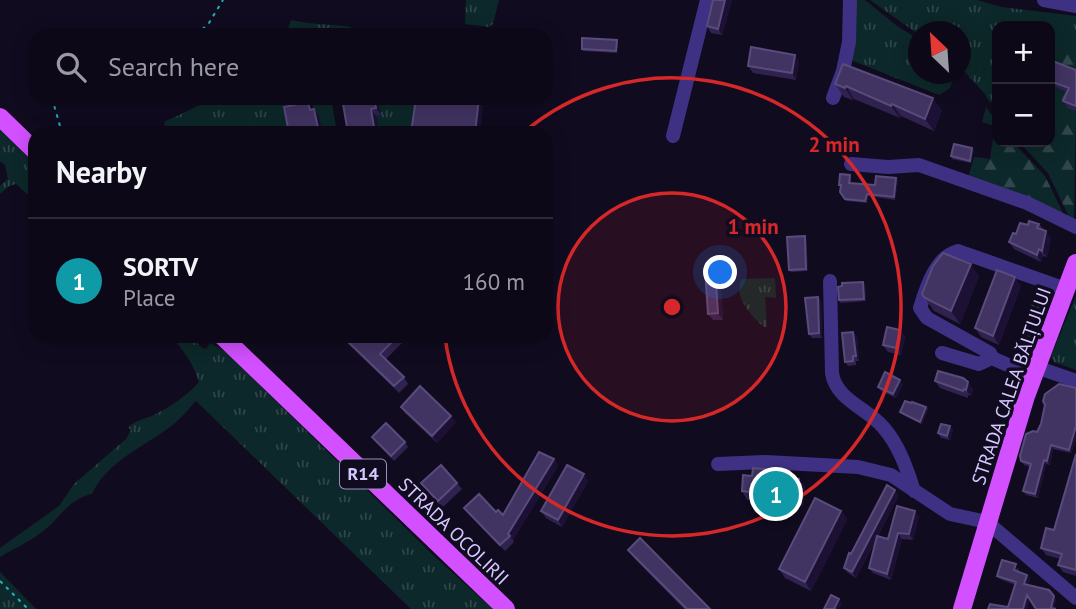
<!DOCTYPE html>
<meta charset="utf-8">
<style>
:root{--surface:#0d0818;--page:#161121;--text:#f1f3f6;--muted:#9a9aa2;--line:#2d2937;--accent:#00bff4}
body{margin:0;font-family:"PT Sans",sans-serif;background:var(--page);color:var(--text)}
.controls{position:absolute;right:21px;top:21px;display:grid;overflow:hidden;border-radius:14px;box-shadow:0 4px 18px #0003}
.controls button{width:63px;height:63px;display:grid;place-items:center;padding:0;border:0;border-bottom:2px solid var(--line);background:var(--surface);color:var(--text);font:35px sans-serif}
.compass{position:absolute;left:908px;top:21px;width:63px;height:63px;border-radius:50%;background:var(--surface);box-shadow:0 4px 18px #0003;rotate:335deg}
.you{position:absolute;left:721px;top:273px;width:24px;height:24px;margin:-18px;border:5px solid #fff;border-radius:50%;background:#1a73e8;box-shadow:0 0 0 10px #1a73e833}
.badge{display:grid;place-items:center;width:46px;height:46px;border-radius:50%;background:var(--accent);color:#fff;font-size:23px;font-weight:700}
.pin{position:absolute;translate:-50% -50%;border:4px solid #fff;box-shadow:0 2px 7px #0006}
.list{margin:0;padding:0;list-style:none}
h2{display:flex;justify-content:space-between;align-items:center;height:91px;margin:0;padding:0 28px;font-size:30px}
h2 small{font-size:23px;font-weight:400;color:var(--muted)}
.list li{display:grid;grid-template-columns:46px 1fr auto;gap:21px;align-items:center;box-sizing:border-box;height:126px;padding:0 28px;border-top:2px solid var(--line)}
.list b{display:block;font-size:26px;white-space:nowrap}
.list p{margin:0;font-size:23px;white-space:nowrap;color:var(--muted)}
.list em{font-size:23px;font-style:normal;color:var(--muted)}
.icon{flex:none;width:38px;height:38px;fill:none;stroke:currentColor;stroke-width:2;stroke-linecap:round;stroke-linejoin:round}
.map{position:relative;flex:none;width:1076px;height:609px;overflow:hidden}
.search{position:absolute;background:var(--surface);box-shadow:0 4px 18px #0003;left:28px;top:28px;width:525px;height:77px;display:flex;align-items:center;gap:18px;box-sizing:border-box;padding:0 24px;border-radius:21px;color:var(--muted);font-size:26px}
.panel{position:absolute;background:var(--surface);box-shadow:0 4px 18px #0003;left:28px;top:126px;width:525px;height:217px;border-radius:21px}
.map>svg:first-child{display:block}
</style>
<div class="map">
<svg width="1076" height="609" viewBox="0 0 1076 609">
<defs>
<pattern id="grass-tufts" width="24" height="20" patternUnits="userSpaceOnUse" patternTransform="scale(1.75)"><rect width="24" height="20" fill="#0d282a"/><path d="M3 7l-1-3M5 7V3M7 7l1-3M15 17l-1-3M17 17v-4M19 17l1-3" fill="none" stroke="#30464a"/></pattern>
<pattern id="forest-firs" width="22" height="20" patternUnits="userSpaceOnUse" patternTransform="scale(1.75)"><rect width="22" height="20" fill="#0d282a"/><path d="M5 1l3.5 6h-7zM16 11l3.5 6h-7z" fill="#30464a"/></pattern>
</defs>
<rect width="100%" height="100%" fill="#110b20"/>
<path fill="url(#grass-tufts)" d="M466,0H499L493,24L489,27L465,24Z
M853,0H865L897,26L918,39V74H955L950,88L939,95L851,60Z
M870,0H977L1001,7L1076,16V75L1050,65V26H997V96L990,103L985,94L961,68L960,32H918V34Z
M291,20C311,25 330,24 351,27L346,35H286Z
M215,98H331L337,133H322L314,116L311,98L287,104L292,133H167L164,122Z
M378,98H418L416,133H379L376,116L380,115Z
M0,130L35,165V201L16,184L9,186L0,194V186L8,179L5,165L0,161Z
M775,278L776,298L765,297L767,327H764C752,316 732,296 742,279Z
M1038,284L1054,290L1032,346L1017,340Z
M1076,296V370L1054,362L1051,356Z
M171,336H190L201,347L206,349L210,343L226,352L435,557L493,609H411L196,401C189,408 183,416 176,422C149,445 108,459 92,494C67,499 59,521 39,534C27,543 13,549 0,557V548L59,506L74,484L126,439L131,430L128,427C136,420 145,419 154,415C170,407 188,395 199,382C194,364 183,350 171,336Z
M0,572L36,609H0Z"/>
<path fill="url(#forest-firs)" d="M1050,33L1076,50V66L1067,69L1051,62Z
M1050,85L1073,94L1076,111L1074,223L1070,219L1048,173L1019,142H1050Z
M986,107L997,122V142H1013L1045,176L1065,217L968,178L974,157L990,159L995,126L982,122Z"/>
<g fill="none" stroke-linecap="round" stroke-linejoin="round">
<path stroke="#23b1b9" stroke-width="2" stroke-dasharray="3.5 5" stroke-linecap="butt" d="M196,35L209,23L223,0
M52,98L62,133
M0,581L28,609"/>
<path stroke="#3e3183" stroke-width="14" d="M1044,0L1076,6
M833,98L843,71L849,42L850,0
M673,136L707,0
M851,164L888,167L919,165L1027,203L1076,227
M830,281L832,373C836,400 867,408 883,427C899,445 907,469 914,491
M942,353L979,364L992,358
M1036,367L1076,381
M1033,376L992,358L990,353L927,318L920,308C926,288 936,256 958,251L1066,289
M718,464L766,462L858,467L891,475L950,514L987,522L1076,598"/>
<path stroke="#d250ff" stroke-width="18" d="M0,117L35,151
M222,336L506,609
M962,609L1026,396L1076,263"/>
</g>
<path fill="#30224f" d="M713,0H732L722,35L711,33L707,26Z
M617,40L618,42L617,53L583,51L582,49Z
M1050,60L1076,70V111L1068,108L1063,101L1067,92L1050,85Z
M799,61L796,80L753,73L748,66Z
M843,64L942,110L934,131L901,116L900,118L854,99L853,100L844,97L835,84Z
M378,98L381,115L376,116L348,133Z
M974,150L971,163L952,159L951,156Z
M850,175L851,177V183L875,185L896,178L898,180L895,200L868,196L867,203L846,201L840,192L841,187L839,185Z
M1039,224L1051,238L1047,257L1043,256L1041,262L1014,249L1009,242L1016,234L1028,225Z
M805,236L806,238L808,271L791,272L789,270Z
M715,267L720,274L723,320H713L708,314Z
M979,276L960,324L934,311L922,294Z
M865,284L866,301L840,303L839,300Z
M1021,286L999,345L981,337L975,328Z
M818,297L821,301L822,338H812L809,334Z
M900,330L905,337L901,355L888,352L883,345Z
M340,336H399L403,342L386,359L404,377L408,384L399,393Z
M857,336L859,361H856V365L848,366L845,362Z
M935,381L973,389L971,396L968,395V398L940,388Z
M903,384L896,398L881,391L878,387Z
M1076,388V439L1071,453L1053,449L1050,465L1046,464L1038,498L1026,495L1023,491L1030,467L1024,465L1021,461L1037,432Z
M911,403L926,407L928,409L922,424L902,414L900,412Z
M401,407L456,422L437,443L405,413Z
M950,426L953,430L950,440L941,438L938,433Z
M372,437L405,442L408,447L394,461Z
M1076,454V576L1063,572L1058,565L1060,559L1046,555L1041,548L1054,530Z
M554,459L558,466L513,540L514,542L505,551L469,514L464,508L496,512L503,515Z
M789,471L794,478L799,479L805,487L803,506H796L795,513L779,512L775,506L756,504L753,500H747L742,491L752,476Z
M588,481L562,527L546,518L541,511Z
M421,483H457L462,489L442,508Z
M899,495L878,536L888,539L919,516L913,540L902,539L891,580L873,573L869,568L877,538L856,578L848,573L844,568L851,554Z
M841,511L847,519L811,591L785,578L779,569Z
M628,550L710,609H684L634,558Z
M1019,568L1018,571L1027,575L1030,579L1028,585L1056,599L1054,609L1030,599L1027,609H988L1008,607L1015,585L1000,579L997,576Z"/>
<path fill="#1c1134" d="M725,0H732L722,35L718,29Z
M795,55L799,61L796,80L792,73Z
M846,86L854,99L853,100L845,88Z
M374,98H378L381,115L376,108Z
M479,98H484L480,133H475Z
M933,98L942,110L934,131L925,119Z
M892,104L901,116L900,118L891,106Z
M314,109L319,115L322,133H319Z
M371,109L376,116L379,133H375Z
M972,148L974,150L971,163L970,161Z
M896,178L898,180L895,200L894,197Z
M1046,231L1051,238L1047,257L1042,251Z
M805,236L806,238L808,271L806,269Z
M1039,249L1043,256L1041,262L1037,255Z
M971,264L979,276L960,324L951,311Z
M715,267L720,274L723,320L718,313Z
M1015,277L1021,286L999,345L993,336Z
M863,282L865,284L866,301L864,299Z
M818,297L821,301L822,338L819,333Z
M900,330L905,337L901,355L896,348Z
M853,332L857,336L859,361L856,356Z
M900,380L903,384L896,398L893,394Z
M968,382L973,389L971,396L966,390Z
M926,407L928,409L922,424L920,422Z
M451,416L456,422L437,443L432,436Z
M950,426L953,430L950,440L947,436Z
M1076,426V439L1071,453L1069,450Z
M1051,445L1053,449L1050,465L1047,461Z
M554,459L558,466L513,540L508,534Z
M1044,460L1046,464L1038,498L1035,494Z
M584,474L588,481L562,527L558,520Z
M799,479L805,487L803,506L798,498Z
M895,490L899,495L856,578L852,572Z
M790,497L796,506L795,513L789,504Z
M841,511L847,519L811,591L805,582Z
M915,511L919,516L913,540L909,534Z
M898,533L902,539L891,580L887,574Z
M1027,575L1030,579L1027,588L1024,584Z
M1027,595L1030,599L1027,609H1023Z
M1054,596L1056,599L1054,609L1051,608Z
M839,599L842,604L839,609H834Z"/>
<path fill="#413462" stroke="#594b7b" stroke-width="2" d="M713,0H725L718,29L707,26Z
M582,38L617,40L616,51L582,49Z
M751,47L795,55L792,73L748,66Z
M1050,60L1076,70V106L1063,101L1069,88L1050,81Z
M843,64L933,98L925,119L892,104L891,106L846,86L845,88L835,84Z
M342,98H374L376,108L371,109L375,133H348Z
M416,98H479L475,133H411Z
M308,102L310,110L314,109L319,133H289L284,107Z
M255,127L256,133H224Z
M954,144L972,148L970,161L951,156Z
M840,174L850,175L849,183L875,185L876,176L896,178L894,197L867,194L865,201L845,199L840,192L841,185H839Z
M1029,221L1039,224L1037,228L1046,231L1042,251L1039,249L1037,255L1009,242L1013,233L1016,234L1020,223L1028,225Z
M805,236L806,269L789,270L787,237Z
M943,253L971,264L951,311L925,298L922,294L933,266Z
M715,267L718,313L708,314L705,268Z
M997,270L1015,277L993,336L975,328Z
M863,282L864,299L839,300L838,287L842,286V283Z
M818,297L819,333L809,334L805,298Z
M887,327L900,330L896,348L883,345Z
M853,332L856,356H853V361L845,362L842,333Z
M342,336H398L380,354L404,377L394,386Z
M938,371L963,378L968,382L966,390L964,389L963,391L935,381Z
M885,372L900,380L893,394L878,387Z
M1059,384L1076,388V426L1069,450L1051,445L1047,461L1044,460L1035,494L1023,491L1031,464L1021,461L1020,456L1026,434L1033,431L1037,432L1041,424L1045,405L1043,401L1045,394Z
M420,386L451,416L432,436L401,407Z
M905,401L911,403L912,402L926,407L920,422L900,412Z
M386,423L405,442L391,456L372,437Z
M941,424L950,426L947,436L938,433Z
M539,452L554,459L508,534L510,536L500,545L464,508L479,494L496,512L498,510L503,515Z
M1076,454V570L1058,565L1062,554L1041,548L1046,528L1054,530Z
M441,465L457,483L438,501L421,483Z
M567,465L584,474L558,520L541,511Z
M753,468L789,471L788,478L799,479L798,498L790,497L789,504L773,503V498L750,496V492L742,491L743,475L752,476Z
M887,485L895,490L852,572L844,568L849,553L851,554Z
M815,498L841,511L805,582L779,569Z
M897,506L915,511L909,534L898,533L887,574L869,568L877,536L888,539Z
M640,538L710,609H687L628,550Z
M1002,560L1016,564L1014,570L1027,575L1024,584L1049,590L1054,596L1051,608L1056,609H1036L1027,595L1023,609H988L990,604L1008,607L1016,582L997,576Z
M831,595L839,599L834,609H836H824Z"/>
<circle cx="672" cy="307" r="114" fill="#d62828" fill-opacity=".12"/>
<g fill="none" stroke="#d62828" stroke-width="3.5">
<circle cx="672" cy="307" r="114"/>
<path d="M523 133A229 229 0 1 1 445 337"/>
</g>
<g text-anchor="middle" stroke-width="7" stroke-linejoin="round" paint-order="stroke">
<rect fill="#110b20" stroke="#9b90bc" stroke-width="2" x="340" y="459.5" width="46" height="29" rx="5"/>
<g font-size="18" font-weight="bold" fill="#d6c9ff">
<text x="363" y="480">R14</text>
</g>
<g font-size="19" fill="#d6c9ff" stroke="#110b20">
<text transform="translate(1011 386) rotate(-71)" y="7">STRADA CALEA BĂLȚULUI</text>
<text transform="translate(454 531) rotate(44)" y="7">STRADA OCOLIRII</text>
</g>
</g>
<circle cx="672" cy="307" r="10" fill="#d62828" stroke="#110b20" stroke-width="3.5"/>
<g font-size="21" text-anchor="middle" font-weight="bold" fill="#d62828" stroke="#110b20" stroke-width="7" stroke-linejoin="round" paint-order="stroke">
<text x="834" y="152">2 min</text>
<text x="753" y="234">1 min</text>
</g>
</svg>
<div class="controls">
<button>+</button>
<button>−</button>
</div>
<svg class="compass" viewBox="-18 -18 36 36"><path d="M0-13l5 13h-10z" fill="#e53935"/><path d="M0 13l5-13h-10z" fill="#9a9aa2"/></svg>
<div class="you"></div>
<div class="pin badge" style="left:776px;top:494px;background:#0f9aa8">1</div>
<div class="search"><svg class="icon" aria-label="search" viewBox="0 0 24 24"><circle cx="10" cy="10" r="6"/><path d="M15 15l6 6"/></svg>Search here</div>
<section class="panel">
<h2>Nearby<small></small></h2>
<ul class="list">
<li><span class="badge" style="background:#0f9aa8">1</span><div><b>SORTV</b><p>Place</p></div><em>160 m</em></li>
</ul>
</section>
</div>
